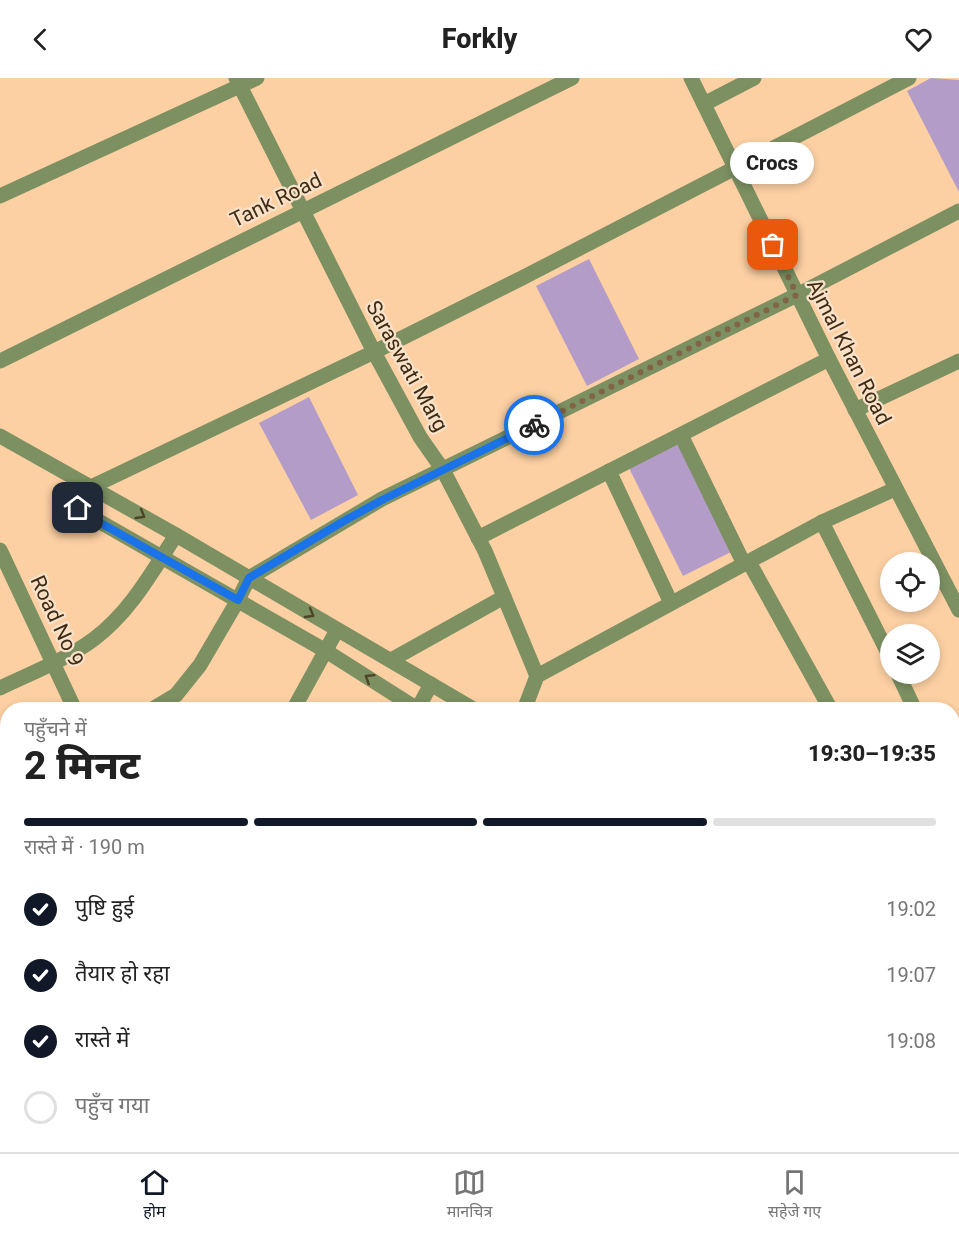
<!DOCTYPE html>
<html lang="hi">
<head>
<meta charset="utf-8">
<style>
	:root { --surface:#fff; --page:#f2f2f2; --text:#222; --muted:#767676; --line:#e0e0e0; --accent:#111827 }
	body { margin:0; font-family:Roboto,"Noto Sans Devanagari",sans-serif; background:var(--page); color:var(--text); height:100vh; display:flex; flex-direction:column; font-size:22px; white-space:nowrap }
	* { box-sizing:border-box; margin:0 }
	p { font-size:20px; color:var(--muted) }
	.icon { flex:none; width:33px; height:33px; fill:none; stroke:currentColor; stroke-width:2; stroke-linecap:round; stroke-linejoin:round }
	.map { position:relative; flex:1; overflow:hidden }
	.sheet { position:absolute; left:0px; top:624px; width:960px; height:450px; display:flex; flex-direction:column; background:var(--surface); border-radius:24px 24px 0 0; box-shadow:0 3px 9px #0003 }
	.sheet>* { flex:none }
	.buttons { position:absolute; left:880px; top:474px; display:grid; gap:12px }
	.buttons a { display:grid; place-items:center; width:60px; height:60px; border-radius:50%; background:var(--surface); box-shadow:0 3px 9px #0003; font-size:30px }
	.pin { position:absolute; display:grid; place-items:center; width:51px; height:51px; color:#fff; margin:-26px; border-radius:12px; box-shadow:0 3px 9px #0006 }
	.courier { position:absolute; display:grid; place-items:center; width:60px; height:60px; margin:-30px; border:4px solid #1a73e8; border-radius:50%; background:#fff; color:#222; box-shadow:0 2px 8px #0007 }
	.bubble { position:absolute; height:42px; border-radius:21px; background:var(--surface); box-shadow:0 3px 9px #0003; font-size:20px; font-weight:800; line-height:42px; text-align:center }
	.summary em { font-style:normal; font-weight:800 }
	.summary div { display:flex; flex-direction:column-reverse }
	.summary { display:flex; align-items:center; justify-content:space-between; height:102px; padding:0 24px }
	h1 { font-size:39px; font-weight:800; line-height:45px }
	.bar { display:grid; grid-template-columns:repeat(4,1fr); gap:9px 6px; align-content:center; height:72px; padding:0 24px }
	.bar i { height:8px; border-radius:4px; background:var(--line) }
	.bar .current { background:var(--accent) }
	.bar p { grid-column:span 4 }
	ol { padding:0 24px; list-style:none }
	li { display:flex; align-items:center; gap:18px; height:66px }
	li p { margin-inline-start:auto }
	li .icon { padding:6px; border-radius:50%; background:var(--accent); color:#fff; stroke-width:4 }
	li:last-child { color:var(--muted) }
	li i { width:33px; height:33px; border:3px solid var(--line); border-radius:50% }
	header { display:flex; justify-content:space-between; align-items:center; height:78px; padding:0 24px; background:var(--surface); font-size:27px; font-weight:800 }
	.tab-bar { display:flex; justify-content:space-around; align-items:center; height:84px; border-top:2px solid var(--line); background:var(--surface); font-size:16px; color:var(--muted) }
	.tab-bar a { display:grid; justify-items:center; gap:3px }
	.tab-bar .current { color:var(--accent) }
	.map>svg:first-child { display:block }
	.green { fill:#b39dc8 }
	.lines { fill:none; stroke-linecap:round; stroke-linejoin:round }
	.minor { stroke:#7c9062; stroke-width:15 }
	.oneway { stroke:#4e4426 }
	.done { stroke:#816445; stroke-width:6; stroke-dasharray:0 10.8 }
	.route { stroke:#1a73e8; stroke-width:8 }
	.labels { text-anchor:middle; stroke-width:4.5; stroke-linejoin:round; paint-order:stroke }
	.street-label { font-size:21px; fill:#3f2a12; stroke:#f8e2cb }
</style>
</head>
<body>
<header><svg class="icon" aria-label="back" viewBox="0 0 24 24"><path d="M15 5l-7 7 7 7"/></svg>Forkly<svg class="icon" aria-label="heart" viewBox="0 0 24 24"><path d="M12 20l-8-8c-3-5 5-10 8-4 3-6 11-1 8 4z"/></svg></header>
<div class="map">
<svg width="959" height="1074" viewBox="0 0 959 1074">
	<rect width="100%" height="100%" fill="#fcd0a3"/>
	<g class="green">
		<polygon points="931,0 959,2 959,114 907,13"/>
		<polygon points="589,181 639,281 587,308 536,208"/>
		<polygon points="309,319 358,417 311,442 259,345"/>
		<polygon points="678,364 733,473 683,498 629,390"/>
	</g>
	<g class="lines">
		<g class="minor">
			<polyline points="236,0 374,274 420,359 443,392 485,473 537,598"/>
			<polyline points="691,0 829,281 959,532"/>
			<polyline points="704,26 754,0"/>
			<polyline points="0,118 257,0"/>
			<polyline points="0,283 572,0"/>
			<polyline points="855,332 959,283"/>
			<polyline points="681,357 744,486"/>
			<polyline points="0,358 176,457 475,632"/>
			<polyline points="609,393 671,525"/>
			<polyline points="91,409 374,274 522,200 909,0"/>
			<polyline points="91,409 78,430 81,433 326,573 419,632"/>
			<polyline points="822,444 891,581"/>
			<polyline points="478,460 829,281"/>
			<polyline points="0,472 75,632"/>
			<polyline points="749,484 831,632"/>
			<polyline points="391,582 504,519"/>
			<polyline points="898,596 915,632"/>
			<path d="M0 610C31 595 66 582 94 561 130 534 152 494 176 457"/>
			<polyline points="151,632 176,617 200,587 238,522 249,500 382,421 797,217 959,133"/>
			<polyline points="293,632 337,552"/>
			<polyline points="417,632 431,606"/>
			<polyline points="524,632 537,598 822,444 895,411"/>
			<polyline points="0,713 8,710"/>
			<polyline points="0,765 8,761"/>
			<polyline points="952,819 959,803"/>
			<polyline points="0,823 8,819"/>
			<polyline points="952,906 959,909"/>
			<polyline points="952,941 959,945"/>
			<polyline points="0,1046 8,1042"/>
			<polyline points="355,1066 363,1074"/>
			<polyline points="671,1066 687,1074"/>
			<polyline points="305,1074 313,1066"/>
			<polyline points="468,1074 471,1066"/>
			<polyline points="594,1074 597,1066"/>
			<polyline points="708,1074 712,1066"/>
			<polyline points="842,1074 845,1066"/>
		</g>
	</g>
	<defs><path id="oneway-chevron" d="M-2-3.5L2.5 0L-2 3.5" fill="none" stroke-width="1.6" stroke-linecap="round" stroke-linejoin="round" transform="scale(1.5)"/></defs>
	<g class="oneway">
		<use href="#oneway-chevron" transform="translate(141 437) rotate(30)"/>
		<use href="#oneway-chevron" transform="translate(310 536) rotate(30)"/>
		<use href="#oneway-chevron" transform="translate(369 600) rotate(-148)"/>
	</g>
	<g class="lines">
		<polyline class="done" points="534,347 797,217 773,167"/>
		<polyline class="route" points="78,430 81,434 238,522 249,500 342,444 382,422 534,347"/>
	</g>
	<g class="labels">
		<g class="street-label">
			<text transform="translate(276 122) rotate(-26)" y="7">Tank Road</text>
			<text transform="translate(849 274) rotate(63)" y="7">Ajmal Khan Road</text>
			<text transform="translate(407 288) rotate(61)" y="7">Saraswati Marg</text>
			<text transform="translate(57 543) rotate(65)" y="7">Road No 9</text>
		</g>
	</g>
</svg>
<div class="buttons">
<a><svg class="icon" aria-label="locate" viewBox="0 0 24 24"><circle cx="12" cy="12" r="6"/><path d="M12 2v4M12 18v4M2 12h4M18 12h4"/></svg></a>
<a><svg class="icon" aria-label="layers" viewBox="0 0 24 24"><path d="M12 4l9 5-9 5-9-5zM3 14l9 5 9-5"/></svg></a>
</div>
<div class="pin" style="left:773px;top:167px;background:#ea580c"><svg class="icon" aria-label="bag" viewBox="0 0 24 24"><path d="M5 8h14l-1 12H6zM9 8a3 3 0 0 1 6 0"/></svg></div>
<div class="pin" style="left:78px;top:430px;background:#1f2937"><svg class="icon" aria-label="home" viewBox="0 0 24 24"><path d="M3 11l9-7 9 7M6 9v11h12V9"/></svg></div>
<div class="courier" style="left:534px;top:347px"><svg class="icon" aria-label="bike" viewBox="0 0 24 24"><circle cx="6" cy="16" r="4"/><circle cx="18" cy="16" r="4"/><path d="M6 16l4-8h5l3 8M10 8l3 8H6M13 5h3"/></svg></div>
<div class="bubble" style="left:730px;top:64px;width:84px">Crocs</div>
<section class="sheet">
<div class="summary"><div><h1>2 मिनट</h1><p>पहुँचने में</p></div><em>19:30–19:35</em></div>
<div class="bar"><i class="current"></i><i class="current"></i><i class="current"></i><i></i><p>रास्ते में · 190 m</p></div>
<ol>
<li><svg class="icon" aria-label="check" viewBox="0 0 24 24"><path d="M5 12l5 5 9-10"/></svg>पुष्टि हुई<p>19:02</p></li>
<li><svg class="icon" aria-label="check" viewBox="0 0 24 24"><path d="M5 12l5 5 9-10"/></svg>तैयार हो रहा<p>19:07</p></li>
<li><svg class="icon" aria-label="check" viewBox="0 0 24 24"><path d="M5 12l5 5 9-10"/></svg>रास्ते में<p>19:08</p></li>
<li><i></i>पहुँच गया</li>
</ol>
</section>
</div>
<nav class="tab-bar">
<a class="current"><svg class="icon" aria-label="home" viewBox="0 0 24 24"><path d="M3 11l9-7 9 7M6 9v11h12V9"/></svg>होम</a>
<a><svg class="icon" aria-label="map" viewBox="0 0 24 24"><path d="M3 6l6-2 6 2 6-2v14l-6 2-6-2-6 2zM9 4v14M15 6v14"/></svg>मानचित्र</a>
<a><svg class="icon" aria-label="saved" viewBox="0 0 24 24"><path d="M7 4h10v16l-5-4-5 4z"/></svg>सहेजे गए</a>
</nav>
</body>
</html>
